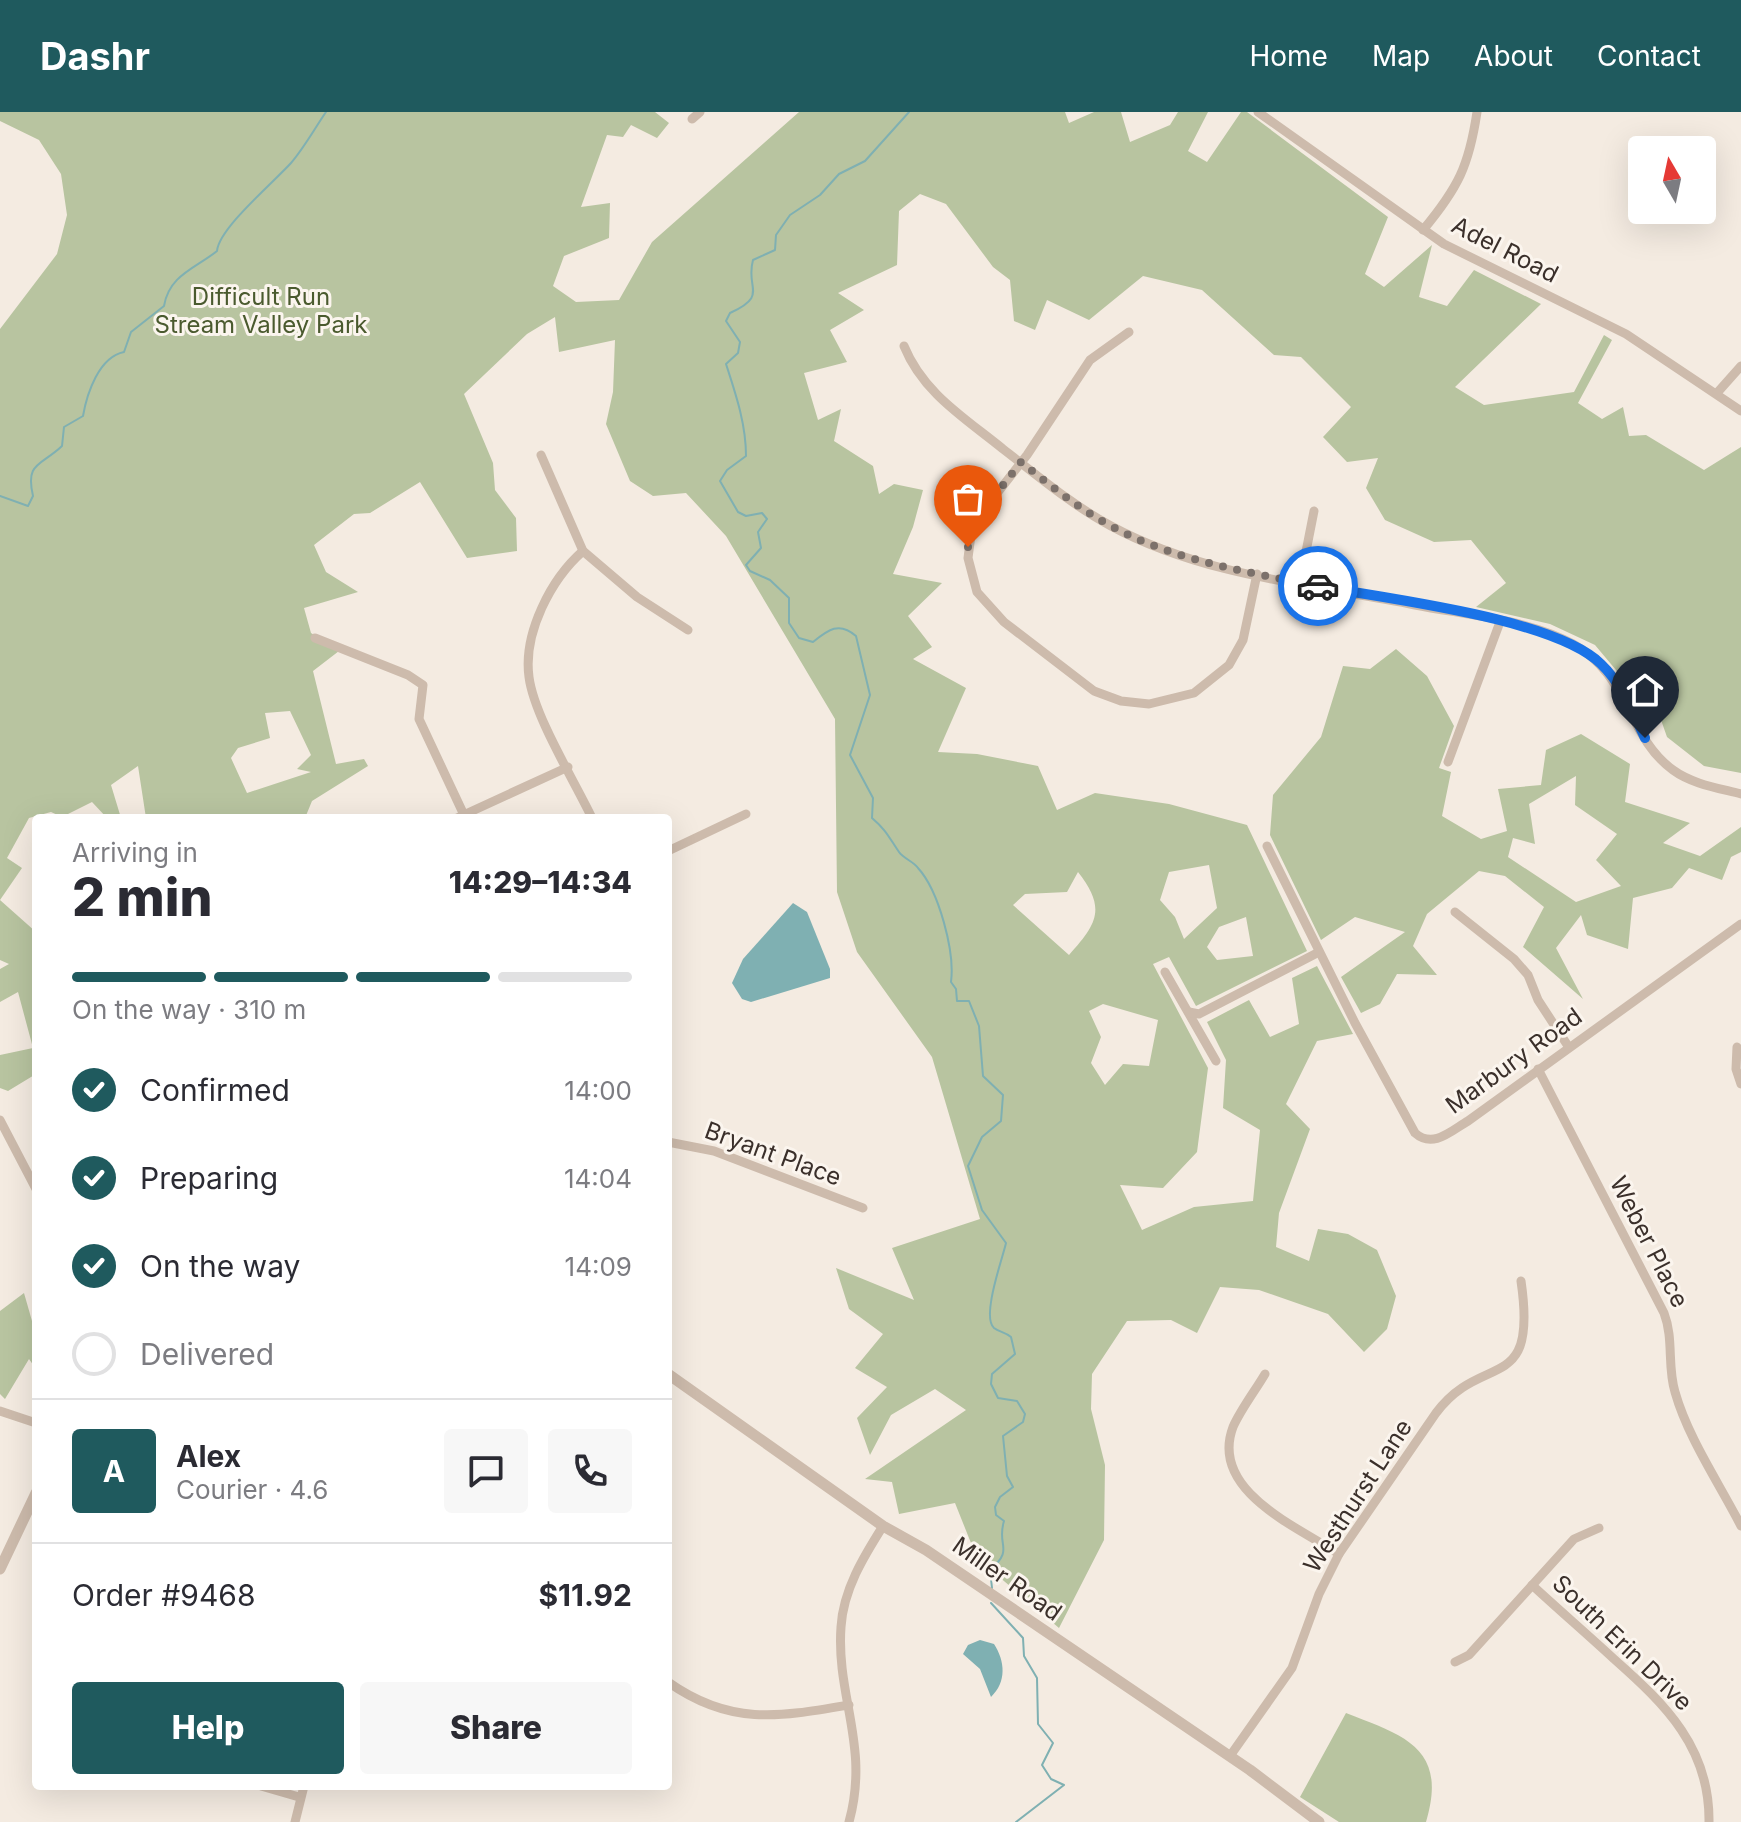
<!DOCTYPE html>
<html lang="en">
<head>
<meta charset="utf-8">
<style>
	:root { --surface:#fff; --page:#f7f7f7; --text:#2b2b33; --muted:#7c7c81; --line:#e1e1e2; --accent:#1f5a5e }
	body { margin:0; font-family:Inter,sans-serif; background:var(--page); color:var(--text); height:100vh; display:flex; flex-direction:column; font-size:30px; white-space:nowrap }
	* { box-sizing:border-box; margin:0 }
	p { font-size:26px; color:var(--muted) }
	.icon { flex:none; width:44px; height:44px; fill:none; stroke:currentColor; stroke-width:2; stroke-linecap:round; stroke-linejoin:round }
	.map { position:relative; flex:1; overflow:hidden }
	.drawer { position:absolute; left:32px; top:702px; width:640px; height:976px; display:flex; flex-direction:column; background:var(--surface); border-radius:8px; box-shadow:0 8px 32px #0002 }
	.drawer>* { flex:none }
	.needle { width:52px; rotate:351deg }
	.tools { position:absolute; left:1628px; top:24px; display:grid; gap:16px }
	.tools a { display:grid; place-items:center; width:88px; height:88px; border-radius:8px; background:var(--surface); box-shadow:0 8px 32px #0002; font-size:40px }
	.pin { position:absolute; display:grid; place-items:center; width:68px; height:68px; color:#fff; margin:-82px -34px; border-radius:50% 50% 50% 0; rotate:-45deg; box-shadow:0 0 8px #0007 }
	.pin .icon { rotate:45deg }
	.courier { position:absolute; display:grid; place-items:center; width:80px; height:80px; margin:-40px; border:6px solid #1a73e8; border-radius:50%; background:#fff; color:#222; box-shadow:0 2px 10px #0007 }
	.summary em { font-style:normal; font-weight:800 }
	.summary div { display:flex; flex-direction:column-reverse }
	.summary { display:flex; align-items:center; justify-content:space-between; height:136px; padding:0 40px }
	h1 { font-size:52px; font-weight:800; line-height:60px }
	.bar { display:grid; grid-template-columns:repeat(4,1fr); gap:12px 8px; align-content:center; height:96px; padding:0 40px }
	.bar i { height:10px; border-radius:6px; background:var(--line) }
	.bar .current { background:var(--accent) }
	.bar p { grid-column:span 4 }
	.line { display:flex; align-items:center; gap:20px; padding:0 40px; border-top:2px solid var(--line) }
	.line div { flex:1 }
	.round { display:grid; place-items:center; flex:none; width:84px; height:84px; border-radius:8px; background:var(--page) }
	ol { padding:0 40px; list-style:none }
	li { display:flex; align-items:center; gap:24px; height:88px }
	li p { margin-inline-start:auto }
	li .icon { padding:8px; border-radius:50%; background:var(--accent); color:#fff; stroke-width:4 }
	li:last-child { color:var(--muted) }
	li i { width:44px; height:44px; border:4px solid var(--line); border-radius:50% }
	.primary-button { display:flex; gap:16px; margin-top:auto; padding:16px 40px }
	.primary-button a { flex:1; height:92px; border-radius:8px; background:var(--accent); color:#fff; font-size:32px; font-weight:800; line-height:92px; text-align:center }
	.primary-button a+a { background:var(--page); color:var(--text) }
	header { display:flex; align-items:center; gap:48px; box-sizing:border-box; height:112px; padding:0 40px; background:var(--accent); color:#fff }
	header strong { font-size:38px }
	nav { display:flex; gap:44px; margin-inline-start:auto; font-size:28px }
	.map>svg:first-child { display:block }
	.green { fill:#b8c4a0; fill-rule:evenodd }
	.water { fill:#7fb0b2 }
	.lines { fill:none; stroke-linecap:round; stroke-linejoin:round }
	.stream { stroke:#7fb0b2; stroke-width:2 }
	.minor { stroke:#cdbbac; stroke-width:9 }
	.tertiary { stroke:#cdbbac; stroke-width:11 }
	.done { stroke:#7c716b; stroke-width:8; stroke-dasharray:0 14.4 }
	.route { stroke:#1a73e8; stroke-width:10 }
	.labels { text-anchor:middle; stroke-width:6; stroke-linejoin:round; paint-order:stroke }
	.street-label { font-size:24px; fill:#3b302b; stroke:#fbf5ee }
	.park-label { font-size:24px; fill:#4a5a2e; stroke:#fbf5ee }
</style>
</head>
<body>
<header>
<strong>Dashr</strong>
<nav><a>Home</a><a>Map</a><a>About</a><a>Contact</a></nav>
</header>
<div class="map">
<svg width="1741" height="1710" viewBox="0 0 1741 1710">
	<rect width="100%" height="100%" fill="#f4ebe1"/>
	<g class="green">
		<path d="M0 0H655L669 11 657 26 631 13 623 25 607 23 581 95 610 91 609 126 564 144 553 174 576 190 619 188 652 130 799 0H1065L1069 11 1094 0H1121L1130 30 1170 13 1178 0H1208L1188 39 1207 50 1241 0H1247L1388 105 1365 162 1384 175 1432 133 1419 185 1447 194 1474 158 1541 192 1455 275 1484 293 1574 280 1604 223 1612 228 1578 291 1602 307 1623 295 1629 324 1646 323 1704 358 1741 335V661L1704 654 1667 625 1654 588 1631 576 1595 533 1550 512 1476 495 1506 471 1471 428 1434 430 1385 408 1366 376 1378 346 1347 350 1323 325 1351 295 1301 245 1274 243 1202 178 1143 164 1089 208 1047 188 1035 218 1014 209 1010 168 993 155 946 92 920 82 899 99 897 153 838 181 864 198 830 218 847 250 804 261 818 308 841 297 834 329 873 354 879 382 894 372 923 378 913 415 893 462 942 471 908 504 932 535 913 547 966 576 938 640 977 642 1038 654 1057 698 1095 681 1169 692 1247 713 1307 839 1196 894 1169 845 1153 852 1208 956 1197 1040 1163 1076 1120 1073 1142 1118 1194 1095 1253 1089 1260 1018 1223 996 1226 948 1207 910 1249 888 1270 925 1299 912 1292 866 1317 854 1353 922 1317 929 1286 992 1310 1017 1279 1101 1276 1135 1309 1149 1318 1117 1348 1122 1377 1138 1396 1184 1387 1217 1364 1240 1328 1202 1259 1178 1220 1175 1197 1221 1171 1208 1127 1209 1092 1262 1091 1297 1105 1353 1104 1428 1059 1516 977 1446 955 1391 899 1402 892 1370 865 1367 966 1298 935 1277 891 1303 870 1343 857 1306 887 1275 855 1256 883 1222 849 1197 836 1156 914 1188 892 1136 980 1107 932 945 857 840 837 780 835 607 726 424 686 381 653 384 630 369 606 312 613 280 615 228 559 240 555 205 527 222 464 282 493 351 495 378 516 406 517 439 467 446 420 370 370 401 354 402 314 433 326 460 358 480 304 496 311 521 339 539 313 559 336 652 364 647 368 654 312 689 305 706H146L138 654 111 673 121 706H107L92 690 62 705 51 700 29 706 7 746 22 756 0 788 36 820V962L8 979 0 976V943L33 936 18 880 0 890V857L9 852 0 848V217L57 142 67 103 61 62 39 28 0 9ZM290 599 311 643 297 657 311 660 247 681 231 646 238 636 270 626 265 601ZM1209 753 1217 796 1184 827 1175 805 1160 788 1169 760ZM1078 760C1106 796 1098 811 1069 843L1013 793 1025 782 1067 780ZM1246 805 1253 844 1217 848 1207 835 1219 815ZM1103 892 1158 908 1149 954 1123 952 1105 973 1091 951 1101 925 1089 899Z"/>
		<path d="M1396 537 1427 564 1454 614 1439 656 1451 660 1442 704 1481 727 1507 719 1498 677 1541 673 1546 638 1581 622 1630 652 1625 690 1690 711 1663 731 1700 744 1741 715V740L1731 745 1722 768 1689 756 1672 776 1633 786 1628 837 1587 823 1581 803 1556 836 1583 887 1523 835 1544 795 1505 764 1479 759 1427 802 1413 834 1437 863 1397 862 1380 892 1361 901 1341 865 1405 820 1355 805 1321 828 1270 723 1273 683 1321 625 1343 554 1370 557ZM1576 664 1575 693 1617 722 1596 748 1621 774 1576 790 1508 745 1513 726 1535 732 1529 692Z"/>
		<polygon points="24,1181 36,1223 36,1257 29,1247 5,1287 0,1282 0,1199"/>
		<path d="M1346 1601C1405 1624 1448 1636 1426 1710H1339L1300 1685Z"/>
	</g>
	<g class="water">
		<polygon points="793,791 807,800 830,857 830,866 751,890 742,887 732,871 743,847"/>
		<path d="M980 1528 994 1532C1005 1549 1007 1570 991 1585L980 1557 963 1542 968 1533Z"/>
	</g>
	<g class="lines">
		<g class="stream">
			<path d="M909 0 865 49 839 62 820 83 790 103 776 123 775 138 753 148C745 177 769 183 730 201L726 209 740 230 738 241 726 252C736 283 746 312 746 344L727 358 720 369 738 400 746 404 762 401 767 407 758 420 761 436 746 453 750 459 770 468 789 486V511L799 526 813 530C828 518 839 509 856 524L870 583 850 643 873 686 872 706C887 719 888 724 899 740 904 747 913 749 918 756 939 779 955 840 951 870L956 877 957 889H969L979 914 983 964 1003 983 1001 1009 982 1025 968 1054 982 1098 1006 1131C1003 1145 981 1205 994 1216 999 1220 1005 1220 1011 1225L1015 1242 992 1262 991 1272 998 1286 1017 1289 1025 1302 1023 1310 1003 1324 1007 1364 1013 1375 1000 1385 995 1395 996 1403 1004 1409C996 1435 1015 1436 990 1458L992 1476"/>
			<path d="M0 384 28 394 33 384C25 350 41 354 62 334L64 315 83 304C87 281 99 245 124 240L131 220 164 194C169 163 196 156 217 139 219 116 274 70 291 51 304 36 315 16 326 0"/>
			<polyline points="991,1491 1023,1526 1024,1544 1037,1566 1038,1612 1053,1631 1042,1653 1051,1667 1064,1673 1016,1710"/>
		</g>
		<g class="minor">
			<polyline points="1258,0 1444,132 1626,222 1741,299"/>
			<polyline points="692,7 700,0"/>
			<path d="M1423 118C1458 76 1469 54 1477 0"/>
			<polyline points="1129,220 1090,248 1027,343 980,403 971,423 968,446 977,480 1004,510 1094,579 1121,589 1149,592 1194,581 1229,553 1243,528 1257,462"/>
			<path d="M904 234C923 281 965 306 1003 337 1038 364 1072 393 1111 414 1203 464 1314 473 1415 493 1466 503 1527 507 1573 532 1629 562 1627 625 1673 658 1692 672 1718 676 1741 682"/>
			<polyline points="1717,281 1741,254"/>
			<polyline points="541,343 583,439 637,485 688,518"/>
			<path d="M583 439C551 467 523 521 529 565 534 604 574 668 592 706"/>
			<polyline points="1300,470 1314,399"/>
			<polyline points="315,526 408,563 423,573 419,607 464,703"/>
			<polyline points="1448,650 1500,510"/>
			<polyline points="457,706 568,655"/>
			<path d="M1267 734 1355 911 1415 1021C1433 1037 1451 1019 1468 1009L1741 812"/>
			<polyline points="668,739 746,702"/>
			<polyline points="1455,800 1514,847 1528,863 1538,888 1568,934"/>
			<polyline points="1165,860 1216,949"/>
			<polyline points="1189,900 1199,902 1319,840"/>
			<polyline points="1737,935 1736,957 1741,972"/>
			<path d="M1538 957 1664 1201C1674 1227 1667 1254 1675 1280 1688 1326 1719 1371 1741 1414"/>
			<polyline points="0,1008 36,1077"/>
			<polyline points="668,1030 714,1039 863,1096"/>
			<path d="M1265 1262C1255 1279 1241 1297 1233 1315 1209 1379 1298 1415 1339 1442"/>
			<polyline points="0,1299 36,1311"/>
			<path d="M1532 1473C1559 1498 1587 1522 1614 1547 1666 1593 1710 1636 1709 1710"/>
			<polyline points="1455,1550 1469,1543 1574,1427 1599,1416"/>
			<path d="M668 1570C730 1614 779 1605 849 1593"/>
			<path d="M1230 1644 1292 1556 1319 1482 1339 1442 1436 1301C1483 1238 1538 1285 1521 1169"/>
			<polyline points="261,1674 299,1685"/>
			<polyline points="295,1710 304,1674"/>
			<path d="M849 1710C870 1634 836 1585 841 1515 843 1478 864 1444 883 1414"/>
		</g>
		<g class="tertiary">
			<polyline points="668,1262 883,1414 926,1438 1250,1658 1319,1710"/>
			<polyline points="0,1457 36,1381"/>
		</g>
	</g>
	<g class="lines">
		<path class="done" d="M968 435 980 403 1021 350C1050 373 1079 397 1111 414 1175 449 1248 460 1318 474"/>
		<path class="route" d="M1318 474C1387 487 1554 506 1601 552 1622 572 1633 601 1645 626"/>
	</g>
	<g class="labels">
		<g class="street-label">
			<text transform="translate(1505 138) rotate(27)" y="8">Adel Road</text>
			<text transform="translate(1514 949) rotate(-36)" y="8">Marbury Road</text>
			<text transform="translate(773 1042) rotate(20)" y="8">Bryant Place</text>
			<text transform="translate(1649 1130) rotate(63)" y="8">Weber Place</text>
			<text transform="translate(1358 1384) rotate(-57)" y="8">Westhurst Lane</text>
			<text transform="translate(1007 1467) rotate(35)" y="8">Miller Road</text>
			<text transform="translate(1622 1531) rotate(44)" y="8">South Erin Drive</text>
		</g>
		<g class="park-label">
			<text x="261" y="193">Difficult Run<tspan x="261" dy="28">Stream Valley Park</tspan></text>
		</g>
	</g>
</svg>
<div class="tools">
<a><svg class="needle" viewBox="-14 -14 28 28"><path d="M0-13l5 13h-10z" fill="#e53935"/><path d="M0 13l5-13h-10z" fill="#7c7c81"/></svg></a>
</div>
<div class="pin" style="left:968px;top:435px;background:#ea580c"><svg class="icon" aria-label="bag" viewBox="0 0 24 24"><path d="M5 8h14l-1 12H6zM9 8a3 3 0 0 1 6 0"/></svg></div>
<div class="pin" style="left:1645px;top:626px;background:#1f2937"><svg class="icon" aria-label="home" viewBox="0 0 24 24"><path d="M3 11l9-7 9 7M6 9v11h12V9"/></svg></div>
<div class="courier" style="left:1318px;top:474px"><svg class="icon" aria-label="car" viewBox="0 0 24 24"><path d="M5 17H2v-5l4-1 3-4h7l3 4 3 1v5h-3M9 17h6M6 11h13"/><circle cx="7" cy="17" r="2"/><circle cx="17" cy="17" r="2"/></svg></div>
<section class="drawer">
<div class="summary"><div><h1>2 min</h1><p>Arriving in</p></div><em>14:29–14:34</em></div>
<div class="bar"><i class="current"></i><i class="current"></i><i class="current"></i><i></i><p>On the way · 310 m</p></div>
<ol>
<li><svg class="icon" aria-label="check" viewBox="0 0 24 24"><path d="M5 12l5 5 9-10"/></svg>Confirmed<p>14:00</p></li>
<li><svg class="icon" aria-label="check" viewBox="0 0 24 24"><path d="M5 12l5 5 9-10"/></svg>Preparing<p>14:04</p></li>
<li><svg class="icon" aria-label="check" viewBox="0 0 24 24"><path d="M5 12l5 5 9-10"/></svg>On the way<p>14:09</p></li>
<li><i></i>Delivered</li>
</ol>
<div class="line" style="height:144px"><b class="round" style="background:var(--accent);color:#fff">A</b><div><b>Alex</b><p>Courier · 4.6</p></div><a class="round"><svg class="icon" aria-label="chat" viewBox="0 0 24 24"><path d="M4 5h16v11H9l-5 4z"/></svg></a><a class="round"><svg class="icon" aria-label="phone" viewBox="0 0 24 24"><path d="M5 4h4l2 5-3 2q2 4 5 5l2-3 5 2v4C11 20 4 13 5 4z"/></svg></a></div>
<div class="line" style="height:104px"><div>Order #9468</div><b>$11.92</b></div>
<div class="primary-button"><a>Help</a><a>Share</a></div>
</section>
</div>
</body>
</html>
